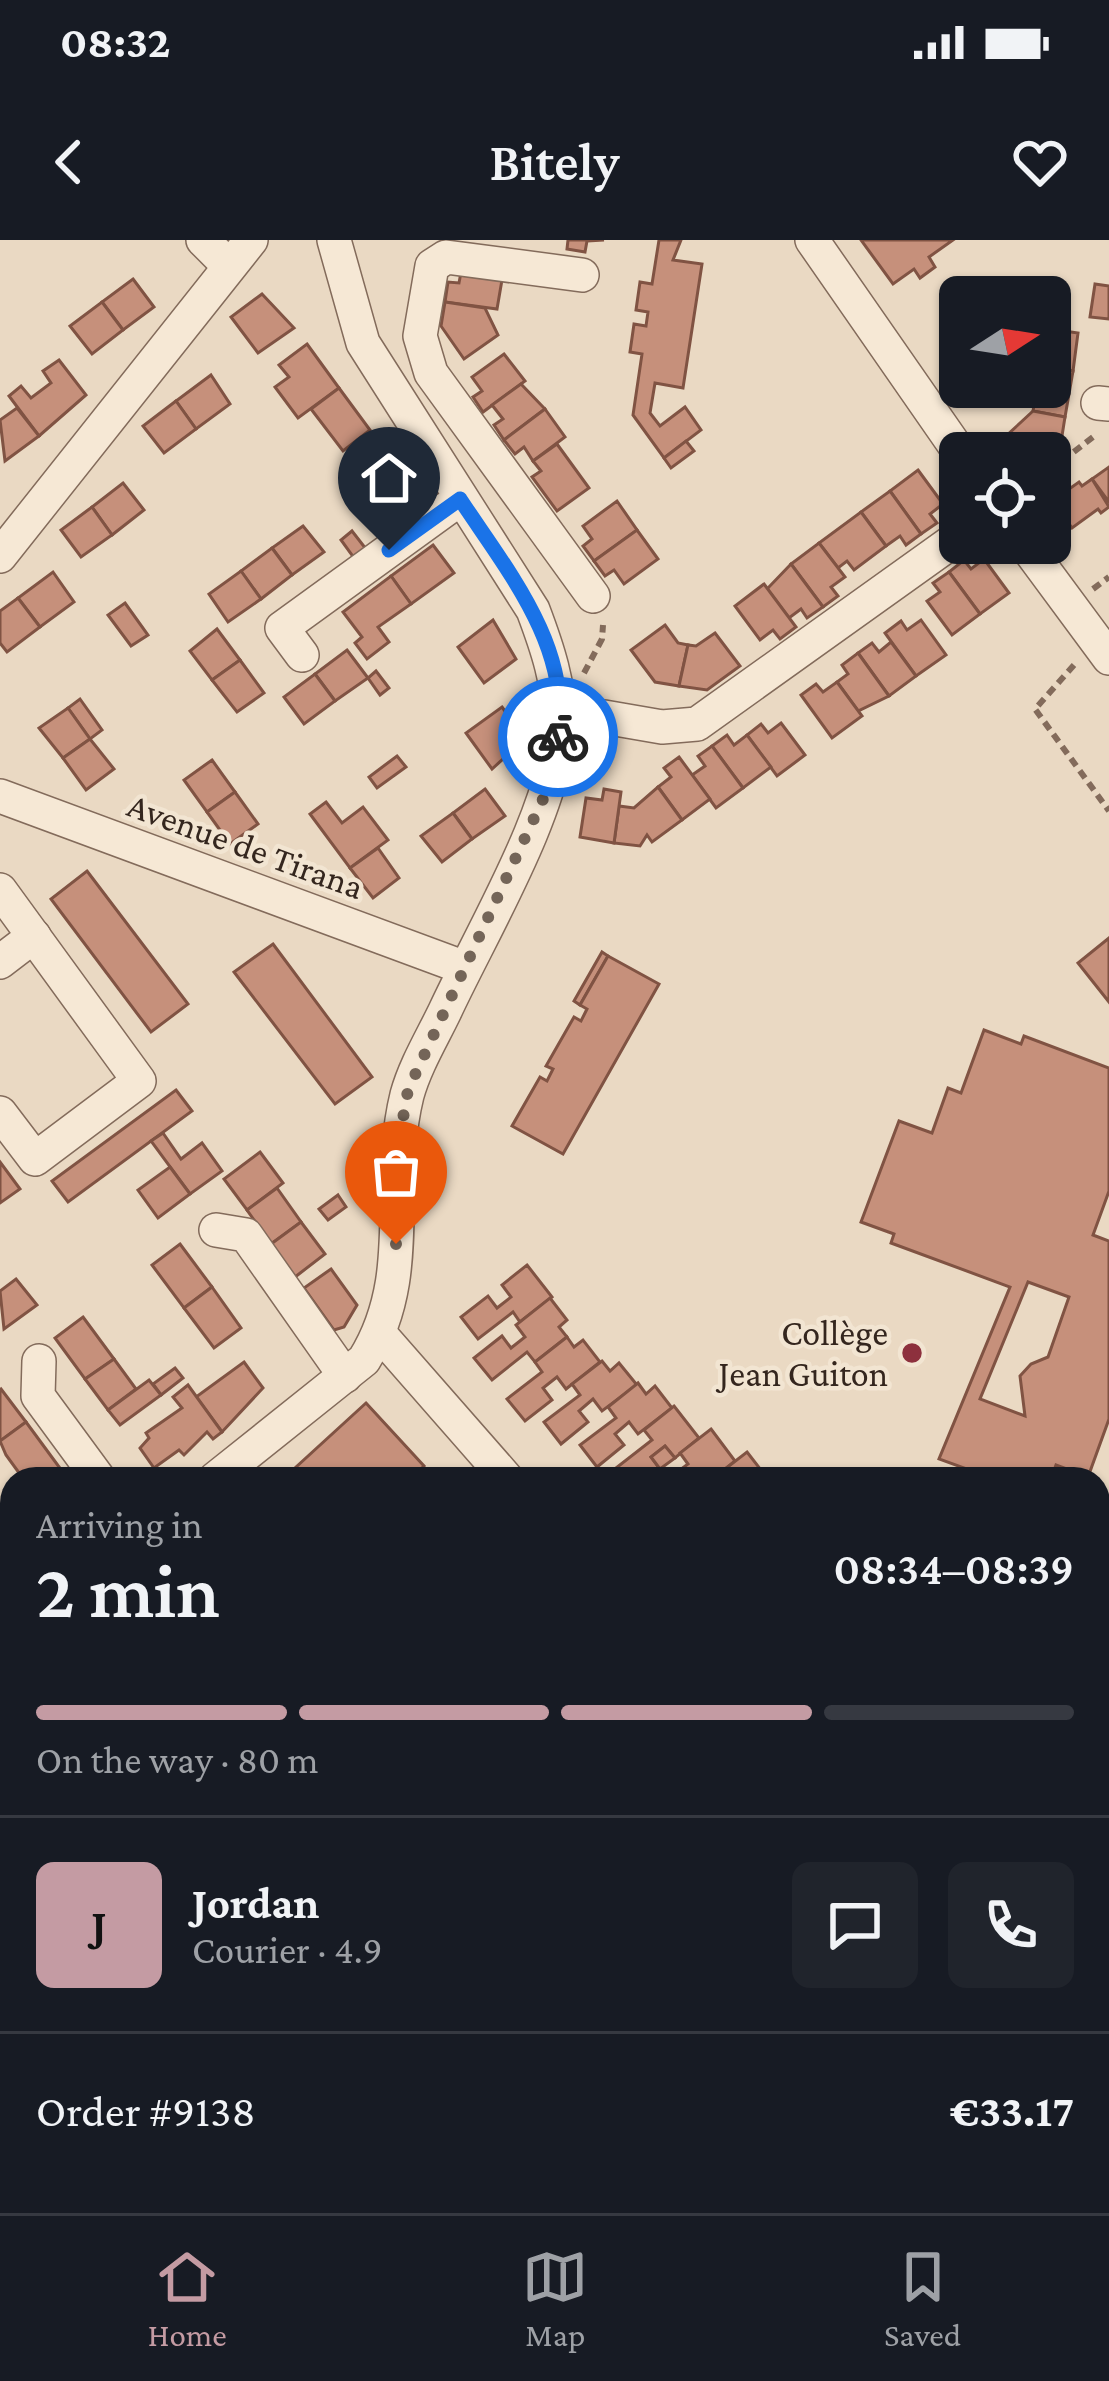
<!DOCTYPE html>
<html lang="en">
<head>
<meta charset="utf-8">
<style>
	:root { --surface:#171b24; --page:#20242c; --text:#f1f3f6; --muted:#9ea1a6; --line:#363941; --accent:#c49ba3 }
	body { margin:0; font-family:"Crimson Pro",serif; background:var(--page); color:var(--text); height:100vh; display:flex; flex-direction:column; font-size:45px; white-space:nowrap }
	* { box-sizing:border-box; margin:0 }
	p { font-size:39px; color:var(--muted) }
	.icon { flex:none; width:66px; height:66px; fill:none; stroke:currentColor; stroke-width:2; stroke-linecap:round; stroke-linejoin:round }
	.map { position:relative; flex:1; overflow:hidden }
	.drawer { position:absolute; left:0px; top:1227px; width:1110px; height:747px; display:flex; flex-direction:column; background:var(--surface); border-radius:36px 36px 0 0; box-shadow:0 3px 9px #0004 }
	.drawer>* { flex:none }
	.needle { width:78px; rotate:78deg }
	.tools { position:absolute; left:939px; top:36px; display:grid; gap:24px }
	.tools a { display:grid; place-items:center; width:132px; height:132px; border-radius:18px; background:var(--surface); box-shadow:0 3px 9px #0004; font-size:60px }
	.pin { position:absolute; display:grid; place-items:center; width:102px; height:102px; color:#fff; margin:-123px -51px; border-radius:50% 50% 50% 0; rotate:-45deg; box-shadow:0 0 12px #0007 }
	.pin .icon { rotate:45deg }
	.courier { position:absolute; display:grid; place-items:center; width:120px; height:120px; margin:-60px; border:9px solid #1a73e8; border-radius:50%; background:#fff; color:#222; box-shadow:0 3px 15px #0007 }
	.headline em { font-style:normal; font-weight:600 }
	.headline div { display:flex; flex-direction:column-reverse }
	.headline { display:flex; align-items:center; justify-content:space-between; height:204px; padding:0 36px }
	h1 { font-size:78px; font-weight:600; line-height:90px }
	.bar { display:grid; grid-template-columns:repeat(4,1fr); gap:18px 12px; align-content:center; height:144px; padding:0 36px }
	.bar i { height:15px; border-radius:9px; background:var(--line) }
	.bar .on { background:var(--accent) }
	.bar p { grid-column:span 4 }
	.line { display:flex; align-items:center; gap:30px; padding:0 36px; border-top:3px solid var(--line) }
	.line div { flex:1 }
	.round { display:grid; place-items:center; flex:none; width:126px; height:126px; border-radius:18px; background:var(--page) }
	.status { display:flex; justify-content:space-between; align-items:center; height:84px; padding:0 60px; background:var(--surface); direction:ltr }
	.status svg { height:33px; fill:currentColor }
	header { display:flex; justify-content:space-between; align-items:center; height:156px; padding:0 36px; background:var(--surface); font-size:54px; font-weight:600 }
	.tab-bar { display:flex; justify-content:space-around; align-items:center; height:168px; border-top:3px solid var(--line); background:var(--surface); font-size:33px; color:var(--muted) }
	.tab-bar a { display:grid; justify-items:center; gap:6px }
	.tab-bar .on { color:var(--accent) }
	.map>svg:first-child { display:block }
	.green { fill:#c7c798 }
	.building { fill:#c6907b; stroke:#805343; stroke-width:3; fill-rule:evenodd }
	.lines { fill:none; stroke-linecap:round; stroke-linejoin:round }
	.minor-casing { stroke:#836b5b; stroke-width:36 }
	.path { stroke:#836b5b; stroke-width:6; stroke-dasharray:9 6; stroke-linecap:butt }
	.minor { stroke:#f6e8d5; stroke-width:33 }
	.done { stroke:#746558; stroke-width:12; stroke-dasharray:0 21.6 }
	.route { stroke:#1a73e8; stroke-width:15 }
	.poi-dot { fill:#8d303d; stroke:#f2e5d2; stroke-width:4.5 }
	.labels { text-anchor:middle; stroke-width:9; stroke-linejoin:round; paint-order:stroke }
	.street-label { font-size:36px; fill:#34261e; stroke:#f2e5d2 }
	.poi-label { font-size:36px; fill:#34261e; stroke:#f2e5d2; text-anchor:end }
</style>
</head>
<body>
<div class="status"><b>08:32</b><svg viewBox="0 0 49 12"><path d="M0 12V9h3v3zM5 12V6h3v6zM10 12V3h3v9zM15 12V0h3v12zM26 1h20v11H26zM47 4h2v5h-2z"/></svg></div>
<header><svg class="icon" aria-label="back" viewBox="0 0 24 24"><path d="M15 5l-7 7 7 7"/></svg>Bitely<svg class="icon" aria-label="heart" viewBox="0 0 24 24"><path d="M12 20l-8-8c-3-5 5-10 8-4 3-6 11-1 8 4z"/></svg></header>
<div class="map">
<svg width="1109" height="1973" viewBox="0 0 1109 1973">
	<rect width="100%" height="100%" fill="#ead9c3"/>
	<g class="green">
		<polygon points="0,1882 12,1895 12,1962 121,1962 106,1973 0,1973"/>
		<polygon points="659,1962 848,1962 853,1973 646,1973"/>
	</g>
	<g class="building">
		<polygon points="568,0 604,0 587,1 585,12 567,9"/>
		<polygon points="659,0 681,0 673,20 702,24 683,148 655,143 650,173 660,186 685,167 701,190 664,218 633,175 642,114 630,112 634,84 646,86 648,72 636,70 640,42 652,44"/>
		<polygon points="861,0 953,0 929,17 935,27 920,38 914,29 893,44"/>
		<polygon points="462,27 503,34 497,69 445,62 448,42 459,43"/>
		<polygon points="133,39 154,67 123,90 102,62"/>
		<polygon points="1095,44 1109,46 1109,79 1090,77"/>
		<polygon points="262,54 294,88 258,113 231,77"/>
		<polygon points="102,62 123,90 92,114 70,86"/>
		<polygon points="445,62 485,68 498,95 464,119 441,86"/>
		<polygon points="1050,89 1078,93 1073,131 1050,128"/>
		<polygon points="307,104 339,148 298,178 275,147 289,137 279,125"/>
		<polygon points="504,114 525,141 483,172 473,157 482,151 472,137"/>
		<polygon points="59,120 86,155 39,196 9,156 21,146 31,158 51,143 43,131"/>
		<polygon points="1050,128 1073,131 1065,177 1033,171 1037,147 1050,147"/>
		<polygon points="211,135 230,164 196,189 176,161"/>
		<polygon points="521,144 545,169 504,200 494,185 503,179 492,165"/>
		<polygon points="339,148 370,190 343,211 311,169"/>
		<polygon points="176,161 196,189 164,213 143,186"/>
		<polygon points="17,168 39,196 5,221 0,180"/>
		<polygon points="545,169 565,197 533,221 524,207 515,214 504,200"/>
		<polygon points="1033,171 1065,177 1062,196 1040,213 1016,213 1005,197"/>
		<polygon points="686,201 694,211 671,228 664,218"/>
		<polygon points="557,204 589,248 557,271 532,237 541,231 533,221"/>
		<polygon points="385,211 392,220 383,226 408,250 376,273 349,237"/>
		<polygon points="1109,227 1109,262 1092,239"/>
		<polygon points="918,230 943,264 930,274 937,283 921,294 890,251"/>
		<polygon points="1092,239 1109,267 1101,273 1098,269 1072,288 1052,261 1079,242 1082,246"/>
		<polygon points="123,243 144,270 112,295 92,267"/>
		<polygon points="890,251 921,294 906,305 900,296 886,306 861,272"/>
		<polygon points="617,261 637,290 594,321 583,306 592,299 583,286"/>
		<polygon points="92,267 112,295 81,317 61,290"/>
		<polygon points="861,272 886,306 854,330 847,321 838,328 819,303"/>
		<polygon points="303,286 324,312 292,335 272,308"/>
		<polygon points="637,290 658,319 624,344 614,330 605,336 594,321"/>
		<polygon points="352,291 366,309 354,318 341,300"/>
		<polygon points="819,303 845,337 831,347 838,356 823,367 791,324"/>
		<polygon points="433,305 454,333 411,364 391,336"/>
		<polygon points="272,308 292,335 261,359 241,331"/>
		<polygon points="984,319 1009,353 980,374 949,332 964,320 971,329"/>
		<polygon points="791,324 823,367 807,378 801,369 789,378 767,349"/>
		<polygon points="241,331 261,359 228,382 209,354"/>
		<polygon points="53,332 74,362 40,387 18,358"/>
		<polygon points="949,332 980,374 952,395 927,361 940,352 933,343"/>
		<polygon points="391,336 411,364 378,387 389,402 367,419 355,403 362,397 343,372"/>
		<polygon points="764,344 796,387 780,399 773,390 760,400 735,366"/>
		<polygon points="18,358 40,387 7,412 0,403 0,371"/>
		<polygon points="125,363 148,395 131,406 108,375"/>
		<polygon points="493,380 516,419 484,443 458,407"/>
		<polygon points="921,380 946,415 916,436 885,393 901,381 907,390"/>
		<polygon points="665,385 678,403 688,405 679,446 655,442 631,410"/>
		<polygon points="217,389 240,420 212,440 190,411"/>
		<polygon points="715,393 740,426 707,450 679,446 688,405 696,406"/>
		<polygon points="891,402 916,436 889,456 858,413 872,403 879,412"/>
		<polygon points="347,410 368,438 335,461 315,434"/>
		<polygon points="858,413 889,456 858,471 837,442 848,434 842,425"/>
		<polygon points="240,420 264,453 237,472 212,440"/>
		<polygon points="376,431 389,448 380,455 368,438"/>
		<polygon points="315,434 335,461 304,484 284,457"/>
		<polygon points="837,442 862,476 832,498 801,455 816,444 823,452"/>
		<polygon points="80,459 102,490 90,499 68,468"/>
		<polygon points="502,467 525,499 492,529 466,493"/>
		<polygon points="68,468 90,499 63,518 39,488"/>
		<polygon points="781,483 805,515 777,536 747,495 761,484 768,493"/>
		<polygon points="727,495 734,505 747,495 771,527 743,548 712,506"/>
		<polygon points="90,499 114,529 86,550 63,518"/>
		<polygon points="712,506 743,548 716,568 692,535 705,526 698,516"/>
		<polygon points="397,516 406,527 377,548 369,537"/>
		<polygon points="679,517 710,559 682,580 658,547 671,537 664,528"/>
		<polygon points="212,520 235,552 207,572 184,540"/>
		<polygon points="658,547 682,580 652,602 647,595 640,606 614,603 619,566 634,568"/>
		<polygon points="485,549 505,576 472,599 453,573"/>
		<polygon points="604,549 621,552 614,603 580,597 586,558 602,560"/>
		<polygon points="235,552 258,584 230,604 207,572"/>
		<polygon points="326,562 342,583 363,567 388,600 350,628 310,574"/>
		<polygon points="453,573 472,599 442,622 421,596"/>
		<polygon points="378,608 399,638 373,658 350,628"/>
		<polygon points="87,631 188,764 151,792 51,659"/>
		<polygon points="1109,698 1109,762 1078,723"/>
		<polygon points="273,704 372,837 335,864 234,732"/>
		<polygon points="602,712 608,716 580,765 574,761"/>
		<polygon points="608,716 659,744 563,914 512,886 540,837 547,841 553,829 546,826 574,777 581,781 587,769 580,765"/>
		<path d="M984 790 1021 804 1024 796 1109 828V951L1093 995 1109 1001V1179L1088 1237 1056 1225 1051 1239H994L939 1219 1010 1047 891 1003 894 994 861 982 899 881 932 893 948 848 961 853ZM1028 1042 1069 1057 1048 1117 1031 1124 1020 1136 1025 1176 980 1159Z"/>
		<polygon points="176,850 192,871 68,962 52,941"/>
		<polygon points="163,893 181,919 202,903 222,931 190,954 151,901"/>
		<polygon points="260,912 283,943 247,970 224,939"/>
		<polygon points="0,922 20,949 0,963"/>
		<polygon points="170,927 190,954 158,978 138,950"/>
		<polygon points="277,948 301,982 271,1004 247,970"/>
		<polygon points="338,955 346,967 328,980 319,969"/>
		<polygon points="301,982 325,1014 295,1037 271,1004"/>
		<polygon points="180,1004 212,1047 184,1068 152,1025"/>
		<polygon points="527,1025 552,1057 520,1082 513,1072 478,1099 461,1077 488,1056 497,1068 511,1057 502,1045"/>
		<polygon points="331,1029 357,1065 344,1087 334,1090 304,1048"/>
		<polygon points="16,1039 37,1065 4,1089 0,1051"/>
		<polygon points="212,1047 241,1088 214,1108 184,1068"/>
		<polygon points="550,1058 567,1080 559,1087 567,1097 535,1122 527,1112 492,1140 474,1118 502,1096 511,1108 525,1097 516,1085"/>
		<polygon points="83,1077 114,1119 85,1139 55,1098"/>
		<polygon points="567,1097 574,1107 583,1100 600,1122 566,1149 557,1137 543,1148 552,1160 525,1181 507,1159 542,1132 535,1122"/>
		<polygon points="114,1119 136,1149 108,1170 85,1139"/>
		<polygon points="602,1121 610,1131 619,1123 637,1145 602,1171 593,1159 579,1171 588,1182 561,1204 544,1182 580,1155 572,1144"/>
		<polygon points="244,1122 263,1148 222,1192 196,1157"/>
		<polygon points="175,1128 183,1138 161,1155 153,1144"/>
		<polygon points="149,1140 161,1155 120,1185 108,1170"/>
		<polygon points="638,1143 646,1154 655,1146 672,1168 638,1194 629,1182 615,1194 624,1205 597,1227 580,1205 616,1178 608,1167"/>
		<polygon points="188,1145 222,1192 213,1199 207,1192 184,1215 179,1210 154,1228 140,1208 149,1198 146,1193 182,1168 173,1157"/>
		<polygon points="1,1149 26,1182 0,1201 0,1150"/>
		<polygon points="366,1163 424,1226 410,1239 283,1239"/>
		<polygon points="674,1166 699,1198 675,1218 665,1206 651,1217 660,1229 647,1239 625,1239 616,1228 652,1200 644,1190"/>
		<polygon points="26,1182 51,1216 68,1239 22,1237 6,1215 0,1201"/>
		<polygon points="711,1189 735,1221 713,1239 702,1229 688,1239 668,1239 688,1224 680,1213"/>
		<polygon points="665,1206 675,1218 660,1229 651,1217"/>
		<polygon points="747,1212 768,1239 719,1239 716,1236"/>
		<polygon points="12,1586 12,1625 0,1612 0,1597"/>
		<polygon points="1107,1661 1107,1701 1098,1703 1098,1662"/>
		<polygon points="12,1673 12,1726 6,1718 0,1721 0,1684"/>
		<polygon points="1107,1701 1109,1742 1098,1743 1098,1703"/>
		<polygon points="1105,1815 1109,1853 1098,1857 1098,1818"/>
		<polygon points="252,1962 277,1962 265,1973 249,1973 245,1969"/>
		<polygon points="277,1962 303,1962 313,1973 273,1973 270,1969"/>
		<polygon points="512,1962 609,1962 610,1966 514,1973"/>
		<polygon points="918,1962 922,1973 876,1973 873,1964"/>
		<polygon points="949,1962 987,1962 992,1973 953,1973"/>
	</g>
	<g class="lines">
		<defs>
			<g id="minor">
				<polyline points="203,0 228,25"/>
				<polyline points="812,0 960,213"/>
				<polyline points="582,35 446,17 432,26 420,96 431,133 593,356"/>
				<polyline points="1098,163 1109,164"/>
				<polyline points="1024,303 1109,418"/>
				<polyline points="0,316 251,0"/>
				<polyline points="302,415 282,388 460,259"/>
				<polyline points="604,477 662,487 697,484 960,296"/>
				<polyline points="0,556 465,728"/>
				<polyline points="0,650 139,841 35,919 0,873"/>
				<polyline points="0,722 34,696"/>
				<polyline points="216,990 246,995 345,1136"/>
				<polyline points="380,1094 507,1239"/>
				<polyline points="39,1121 38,1156 99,1239"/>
				<path d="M215 1239 364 1120C417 1035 384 948 407 855 415 826 432 798 445 771 480 695 558 566 559 485 560 445 547 407 533 370L363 103 334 0"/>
				<polyline points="0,1401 12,1392"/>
				<polyline points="0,1487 12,1500"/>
				<polyline points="0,1814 12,1827"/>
				<polyline points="136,1962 145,1973"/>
				<polyline points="412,1962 420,1973"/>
			</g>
		</defs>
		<use href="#minor" class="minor-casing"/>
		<g class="path">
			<polyline points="1050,230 1097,194"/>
			<polyline points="1093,349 1109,337"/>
			<polyline points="1074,425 1035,469 1109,571"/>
			<polyline points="584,433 602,399 603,385"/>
			<polyline points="467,1962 476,1973"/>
			<polyline points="765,1962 785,1973"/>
			<polyline points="646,1973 659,1962"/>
		</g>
		<use href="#minor" class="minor"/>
	</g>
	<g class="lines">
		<polyline class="done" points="396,1004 395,923 408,850 550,544 558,497"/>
		<path class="route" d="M389 310 460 259C506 329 572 407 558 497"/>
	</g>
	<circle class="poi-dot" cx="912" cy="1113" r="12"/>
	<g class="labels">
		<g class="street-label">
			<text transform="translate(246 605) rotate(20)" y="13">Avenue de Tirana</text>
		</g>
		<g class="poi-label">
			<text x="888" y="1105">Collège<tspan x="888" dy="41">Jean Guiton</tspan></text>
		</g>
	</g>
</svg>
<div class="tools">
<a><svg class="needle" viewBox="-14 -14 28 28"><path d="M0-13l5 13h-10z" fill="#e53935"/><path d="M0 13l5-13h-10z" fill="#9ea1a6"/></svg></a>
<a><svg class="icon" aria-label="locate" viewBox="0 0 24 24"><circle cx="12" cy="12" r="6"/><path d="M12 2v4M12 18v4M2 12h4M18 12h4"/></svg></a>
</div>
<div class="pin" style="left:396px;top:1004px;background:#ea580c"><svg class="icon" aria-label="bag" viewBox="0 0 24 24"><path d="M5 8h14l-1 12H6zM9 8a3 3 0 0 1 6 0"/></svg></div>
<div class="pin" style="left:389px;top:310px;background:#1f2937"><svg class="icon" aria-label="home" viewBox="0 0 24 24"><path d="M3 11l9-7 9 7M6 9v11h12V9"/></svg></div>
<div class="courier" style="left:558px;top:497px"><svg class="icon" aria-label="bike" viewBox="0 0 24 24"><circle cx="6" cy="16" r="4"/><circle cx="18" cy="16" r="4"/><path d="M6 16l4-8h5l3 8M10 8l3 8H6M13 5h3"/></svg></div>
<section class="drawer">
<div class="headline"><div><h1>2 min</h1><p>Arriving in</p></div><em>08:34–08:39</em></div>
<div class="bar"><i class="on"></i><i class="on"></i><i class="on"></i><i></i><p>On the way · 80 m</p></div>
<div class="line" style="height:216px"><b class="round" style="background:var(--accent);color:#111">J</b><div><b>Jordan</b><p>Courier · 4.9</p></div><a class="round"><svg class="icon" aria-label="chat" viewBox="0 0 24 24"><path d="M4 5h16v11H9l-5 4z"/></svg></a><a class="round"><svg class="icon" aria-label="phone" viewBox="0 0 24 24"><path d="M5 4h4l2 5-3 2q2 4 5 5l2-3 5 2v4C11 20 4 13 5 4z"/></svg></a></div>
<div class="line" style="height:156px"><div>Order #9138</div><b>€33.17</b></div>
</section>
</div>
<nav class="tab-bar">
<a class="on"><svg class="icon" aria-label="home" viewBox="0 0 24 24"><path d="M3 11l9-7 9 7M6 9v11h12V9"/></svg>Home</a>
<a><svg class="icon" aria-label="map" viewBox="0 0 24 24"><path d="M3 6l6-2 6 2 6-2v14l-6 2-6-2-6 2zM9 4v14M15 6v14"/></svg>Map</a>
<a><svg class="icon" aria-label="saved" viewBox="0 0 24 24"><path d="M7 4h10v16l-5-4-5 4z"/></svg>Saved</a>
</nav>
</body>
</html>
